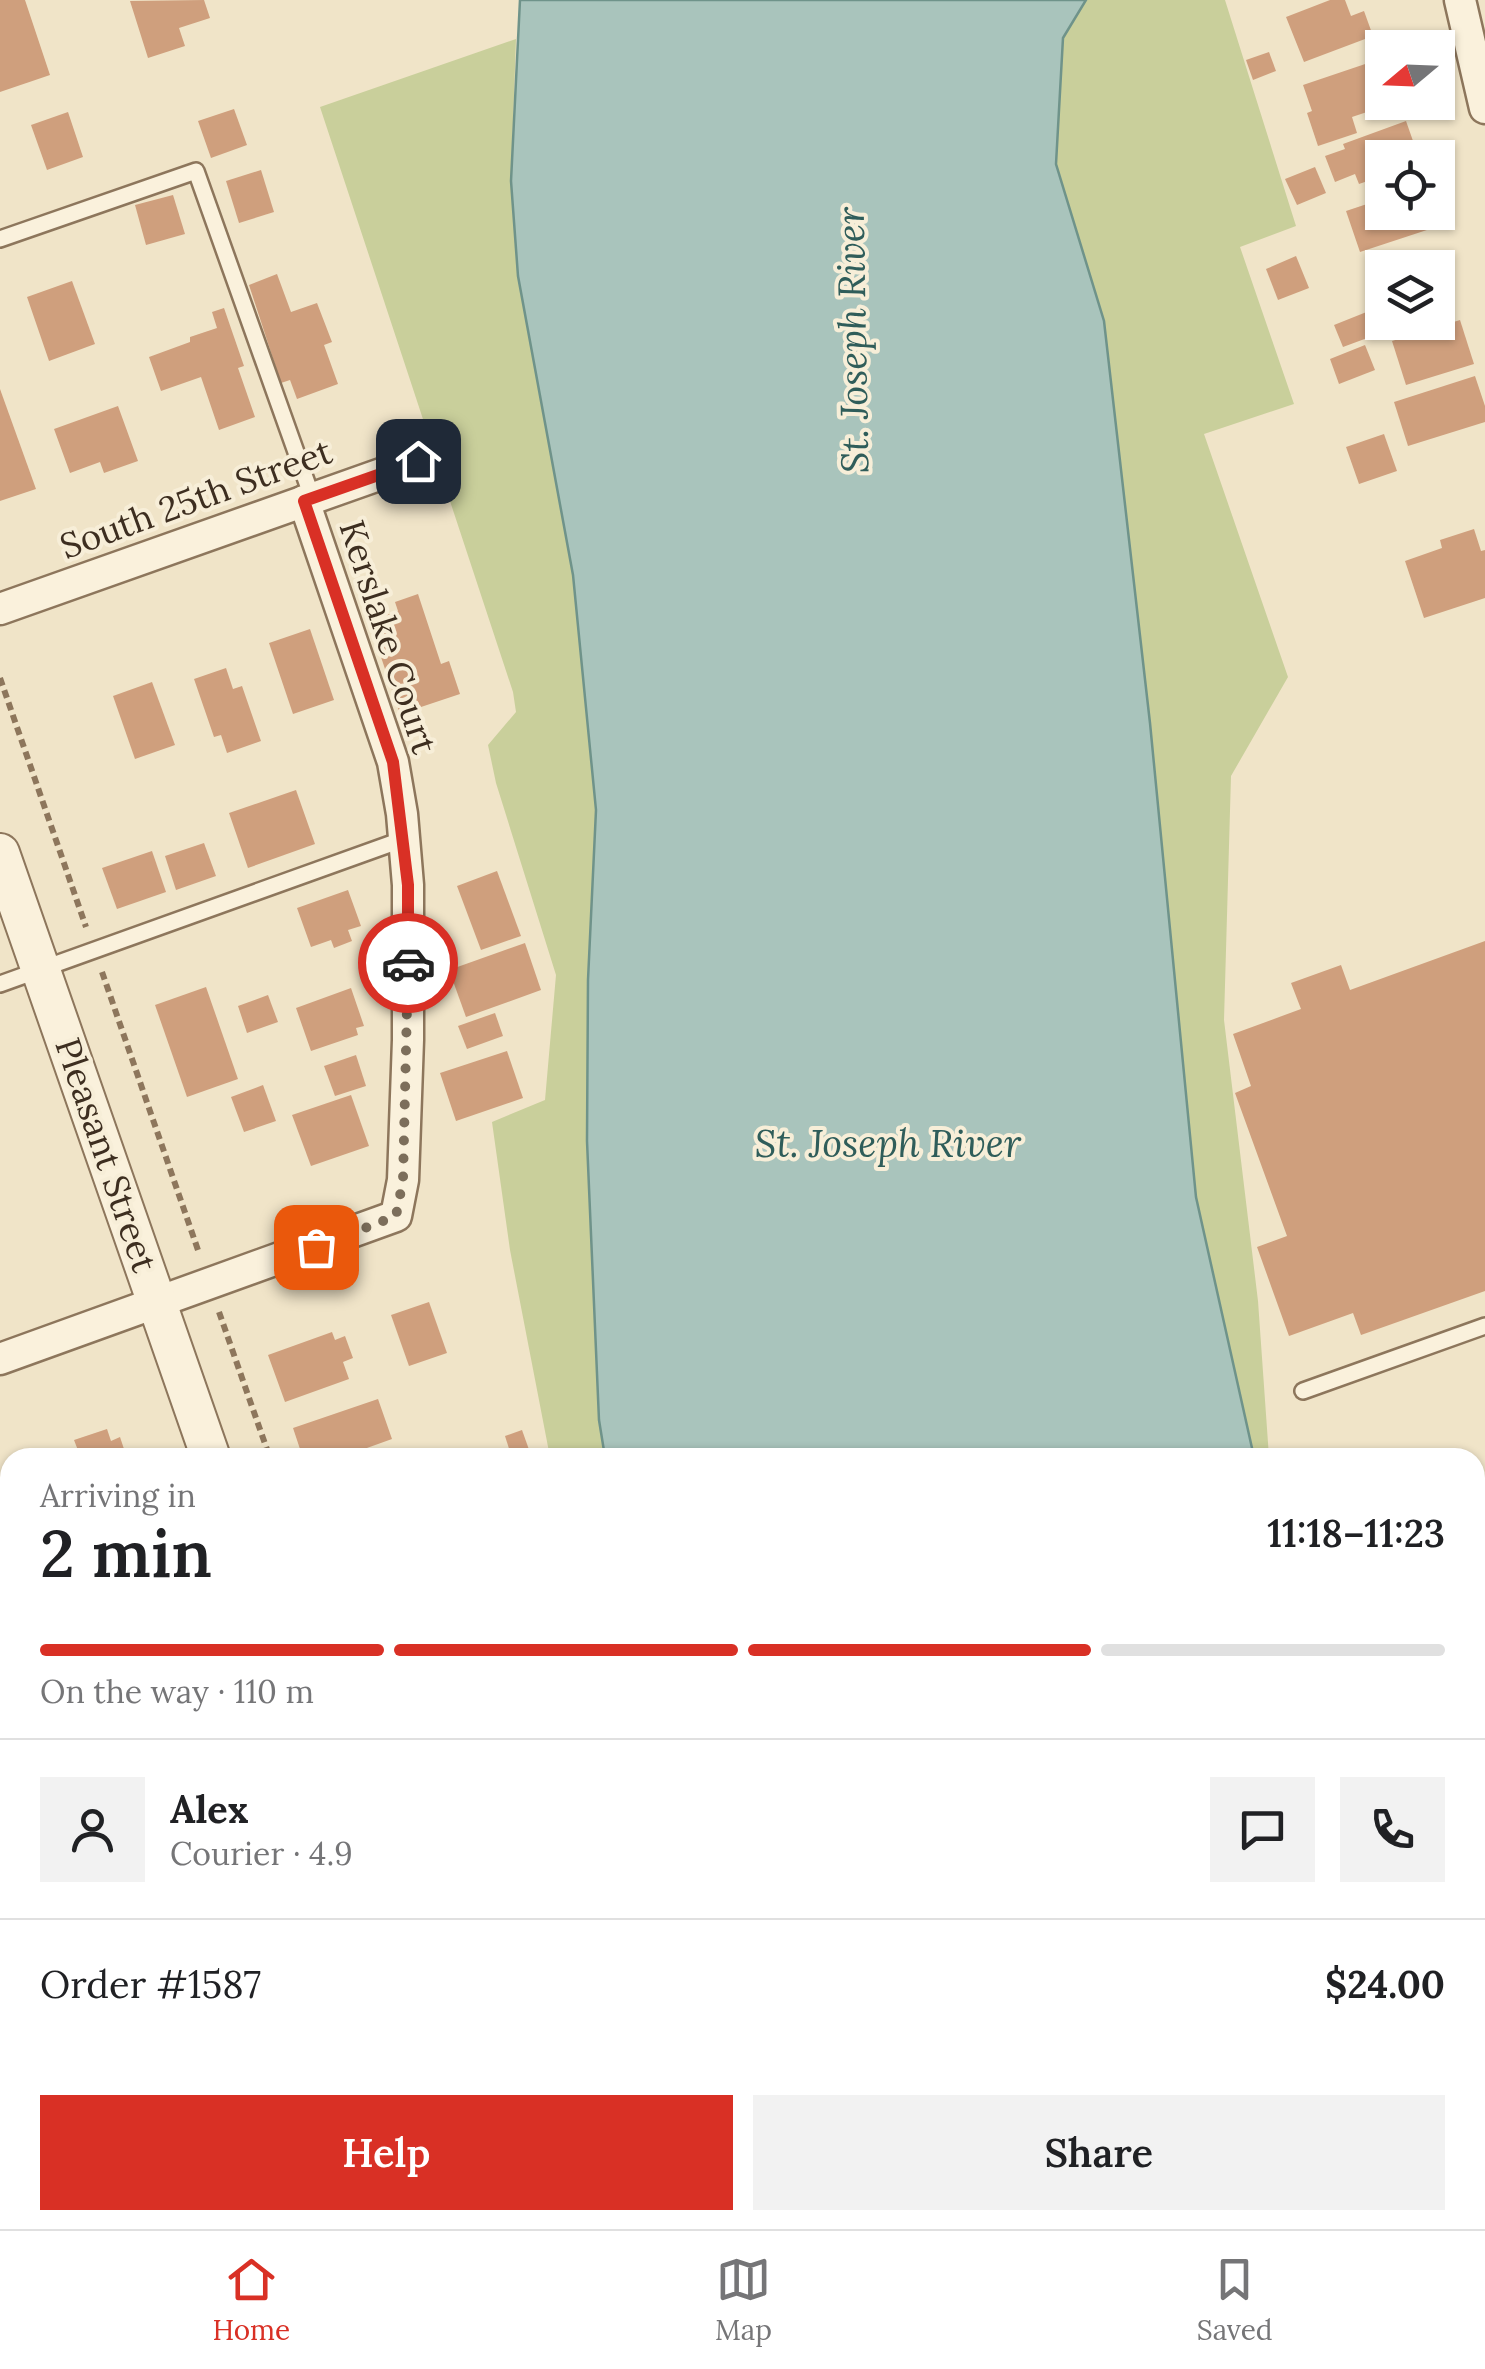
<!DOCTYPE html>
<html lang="en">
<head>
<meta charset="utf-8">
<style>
	:root { --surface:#fff; --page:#f2f2f2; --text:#202124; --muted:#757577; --line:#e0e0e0; --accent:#d93025 }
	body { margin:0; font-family:Lora,serif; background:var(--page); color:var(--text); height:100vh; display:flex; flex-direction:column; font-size:38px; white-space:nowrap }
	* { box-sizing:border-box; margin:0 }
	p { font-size:32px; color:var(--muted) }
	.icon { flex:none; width:55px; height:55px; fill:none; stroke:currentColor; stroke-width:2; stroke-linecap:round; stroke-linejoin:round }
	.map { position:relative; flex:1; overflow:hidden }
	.sheet { position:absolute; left:0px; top:1448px; width:1485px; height:782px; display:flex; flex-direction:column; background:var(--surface); border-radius:30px 30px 0 0; box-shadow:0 2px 8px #0004 }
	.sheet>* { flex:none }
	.needle { width:65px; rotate:251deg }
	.tools { position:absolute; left:1365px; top:30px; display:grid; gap:20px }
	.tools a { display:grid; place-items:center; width:90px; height:90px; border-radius:0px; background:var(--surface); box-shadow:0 2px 8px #0004; font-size:50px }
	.pin { position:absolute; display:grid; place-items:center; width:85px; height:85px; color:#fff; margin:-42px; border-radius:20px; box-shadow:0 5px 15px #0006 }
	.courier { position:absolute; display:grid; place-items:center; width:100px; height:100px; margin:-50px; border:8px solid #d93025; border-radius:50%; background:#fff; color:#222; box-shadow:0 2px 12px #0007 }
	.headline em { font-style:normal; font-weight:600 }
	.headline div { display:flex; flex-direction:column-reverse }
	.headline { display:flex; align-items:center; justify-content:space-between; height:170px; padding:0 40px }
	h1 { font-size:65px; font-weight:600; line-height:75px }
	.bar { display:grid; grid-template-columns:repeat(4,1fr); gap:15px 10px; align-content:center; height:120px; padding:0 40px }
	.bar i { height:12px; border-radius:8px; background:var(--line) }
	.bar .active { background:var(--accent) }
	.bar p { grid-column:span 4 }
	.line { display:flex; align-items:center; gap:25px; padding:0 40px; border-top:2px solid var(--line) }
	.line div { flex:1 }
	.round { display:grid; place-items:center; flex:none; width:105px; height:105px; border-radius:0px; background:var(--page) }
	.cta { display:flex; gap:20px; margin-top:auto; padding:20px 40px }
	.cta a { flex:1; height:115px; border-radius:0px; background:var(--accent); color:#fff; font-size:40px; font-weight:600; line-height:115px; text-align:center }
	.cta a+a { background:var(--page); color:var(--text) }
	.tabs { display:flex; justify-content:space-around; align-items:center; height:140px; border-top:2px solid var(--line); background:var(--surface); font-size:28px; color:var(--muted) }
	.tabs a { display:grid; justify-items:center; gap:5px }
	.tabs .active { color:var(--accent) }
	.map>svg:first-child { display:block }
	.green { fill:#c9cf9b }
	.water { fill:#a9c4bc; stroke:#6f938a; stroke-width:2.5 }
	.building { fill:#cf9f7d }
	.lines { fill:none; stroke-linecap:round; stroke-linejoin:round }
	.service-casing { stroke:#8d765c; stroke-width:20 }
	.minor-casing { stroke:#8d765c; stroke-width:35 }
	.tertiary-casing { stroke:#8d765c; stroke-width:42 }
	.secondary-casing { stroke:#6f573f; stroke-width:48 }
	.path { stroke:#8d765c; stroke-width:6; stroke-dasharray:8 5; stroke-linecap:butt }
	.service { stroke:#faf1dc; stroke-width:15 }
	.minor { stroke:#faf1dc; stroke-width:30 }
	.tertiary { stroke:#faf1dc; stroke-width:38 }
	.secondary { stroke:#faf1dc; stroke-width:42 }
	.done { stroke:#7c6e5b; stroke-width:10; stroke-dasharray:0 18 }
	.route { stroke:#d93025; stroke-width:12 }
	.labels { text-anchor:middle; stroke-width:8; stroke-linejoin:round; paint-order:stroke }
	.street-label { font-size:35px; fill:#3d2e20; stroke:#f7eed8 }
	.water-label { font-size:38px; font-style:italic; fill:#2f5d5a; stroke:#f7eed8 }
</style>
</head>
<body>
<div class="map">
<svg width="1485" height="2229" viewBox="0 0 1485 2229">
	<rect width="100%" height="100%" fill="#f0e4c8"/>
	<g class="green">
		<polygon points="1086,0 1225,0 1296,226 1240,247 1294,404 1204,434 1288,677 1231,776 1224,1020 1258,1301 1269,1457 1254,1457 1196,1197 1150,723 1104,321 1056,164 1063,38"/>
		<polygon points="516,39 511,181 518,276 573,575 596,810 588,980 587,1141 599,1420 605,1457 550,1457 510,1250 492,1122 545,1100 556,975 496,783 488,745 516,712 513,692 320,107"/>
	</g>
	<g class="water">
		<polygon points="520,0 1086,0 1063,38 1056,164 1104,321 1150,723 1196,1197 1254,1457 605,1457 599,1420 587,1141 588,980 596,810 573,575 518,276 511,181"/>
		<polygon points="1475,2114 1485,2132 1485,2229 824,2229 824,2220 1475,2220"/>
	</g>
	<g class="building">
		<polygon points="0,0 25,0 50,75 0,92"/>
		<polygon points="204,0 210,18 179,28 185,46 148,58 130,1"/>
		<polygon points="1330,0 1345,0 1351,16 1364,11 1373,36 1304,62 1286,17"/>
		<polygon points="1269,52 1276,71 1253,80 1246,60"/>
		<polygon points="1380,59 1382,102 1394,103 1352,117 1357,133 1318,146 1307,113 1312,111 1303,85"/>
		<polygon points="234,109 247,145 211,158 198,121"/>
		<polygon points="68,112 83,157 47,170 31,125"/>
		<polygon points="1406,121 1419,158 1382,158 1382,176 1359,184 1355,174 1335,182 1325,156 1345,149 1343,144"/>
		<polygon points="1315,167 1326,193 1297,205 1285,179"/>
		<polygon points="261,170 274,212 239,223 226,181"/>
		<polygon points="173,195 185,234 146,245 135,205"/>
		<polygon points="1382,199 1382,212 1428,212 1433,228 1360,252 1346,211"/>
		<polygon points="1432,253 1436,268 1392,268 1391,267"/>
		<polygon points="1296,256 1309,288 1278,300 1266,269"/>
		<polygon points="1446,263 1455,292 1438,298 1438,266"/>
		<polygon points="1382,270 1382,311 1370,274"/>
		<polygon points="277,274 291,312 317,303 332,342 324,345 338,384 297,399 290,380 281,383 249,285"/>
		<polygon points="72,281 95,344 49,361 27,297"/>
		<polygon points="224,308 244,366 238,368 255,417 219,430 201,377 161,391 149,357 190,342 190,337 217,328 212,312"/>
		<polygon points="1369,311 1378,334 1343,347 1334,325"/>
		<polygon points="1460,320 1474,364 1406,385 1392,341"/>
		<polygon points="1365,345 1375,370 1339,384 1330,359"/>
		<polygon points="1475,376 1485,406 1485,422 1408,446 1394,402"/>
		<polygon points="0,389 36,489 0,501"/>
		<polygon points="118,406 138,461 104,473 100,462 70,473 54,429"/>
		<polygon points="1384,434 1397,471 1359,484 1346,447"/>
		<polygon points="1474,529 1481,551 1485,550 1485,598 1424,618 1405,561 1442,548 1440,540"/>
		<polygon points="418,594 441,664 449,661 460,694 400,714 369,621 398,611 395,602"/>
		<polygon points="310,629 334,700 293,714 269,643"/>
		<polygon points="226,668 233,689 242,686 261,741 227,753 221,735 214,737 194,679"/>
		<polygon points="152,682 175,745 135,759 113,696"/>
		<polygon points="296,790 315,844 248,868 229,813"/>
		<polygon points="204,843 216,876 176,890 165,856"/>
		<polygon points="152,851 166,892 117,909 102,868"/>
		<polygon points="497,871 521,936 481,950 457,886"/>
		<polygon points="348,890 361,926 348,930 352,941 334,948 331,940 311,947 297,908"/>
		<polygon points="1485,941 1485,1291 1361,1335 1353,1313 1289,1336 1257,1247 1287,1236 1235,1093 1251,1086 1233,1034 1301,1009 1291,983 1341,965 1350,990"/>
		<polygon points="525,943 541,990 466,1017 449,970"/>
		<polygon points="206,987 238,1079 187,1097 155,1005"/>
		<polygon points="351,988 364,1026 356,1028 358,1035 311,1051 296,1008"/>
		<polygon points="268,995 278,1022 247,1033 238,1006"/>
		<polygon points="495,1013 503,1036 467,1049 458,1026"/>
		<polygon points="507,1051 523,1098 456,1121 440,1073"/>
		<polygon points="356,1055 366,1086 335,1096 324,1066"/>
		<polygon points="263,1085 276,1121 244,1132 231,1097"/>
		<polygon points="351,1095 369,1146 311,1166 292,1115"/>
		<polygon points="429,1302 447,1353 409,1366 391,1315"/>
		<polygon points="332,1332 335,1340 345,1336 353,1358 343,1362 349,1379 285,1402 268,1355"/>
		<polygon points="378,1399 392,1439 339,1458 335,1452 319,1458 303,1458 293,1428"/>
		<polygon points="107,1429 111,1441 120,1437 127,1458 73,1458 72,1455 79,1453 74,1440"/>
		<polygon points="522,1430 532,1458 512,1458 505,1436"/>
		<polygon points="10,1654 10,1698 0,1701 0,1658"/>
		<polygon points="10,1775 10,1867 9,1867 0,1839 0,1778"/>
		<polygon points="1,1912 10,1938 10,1997 0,2001"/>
		<polygon points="47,2220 116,2220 119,2229 50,2229"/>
		<polygon points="131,2220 193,2220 194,2221 169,2229 144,2229 143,2224 133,2227"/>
		<polygon points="599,2220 663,2220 666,2229 575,2229"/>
	</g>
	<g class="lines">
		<defs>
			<g id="service">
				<polyline points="0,239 196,171 312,497"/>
				<polyline points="0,984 404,839"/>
				<polyline points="1303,1391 1485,1326"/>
				<polyline points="0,1733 10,1729"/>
			</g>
			<g id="minor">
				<polyline points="1460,0 1485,108"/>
				<polyline points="0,609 418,461"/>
				<polyline points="0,1359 396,1216 403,1180 408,1040 408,885 402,814 393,762 304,501"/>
			</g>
			<g id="tertiary">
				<polyline points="0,853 211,1458"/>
				<polyline points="477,2220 480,2229"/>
			</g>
			<g id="secondary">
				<polyline points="1475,1744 1485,1742"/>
				<polyline points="0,2104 10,2100"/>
			</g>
		</defs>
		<use href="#service" class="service-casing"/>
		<use href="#minor" class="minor-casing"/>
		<use href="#tertiary" class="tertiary-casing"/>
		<use href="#secondary" class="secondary-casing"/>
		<g class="path">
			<polyline points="0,678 86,927"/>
			<polyline points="102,972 199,1253"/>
			<polyline points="219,1312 270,1458"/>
			<polyline points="533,2220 537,2229"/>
		</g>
		<use href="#service" class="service"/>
		<use href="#minor" class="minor"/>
		<use href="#tertiary" class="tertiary"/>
		<use href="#secondary" class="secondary"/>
	</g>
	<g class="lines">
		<polyline class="done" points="316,1247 396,1216 403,1180 408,963"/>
		<polyline class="route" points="408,963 408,885 393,762 304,501 418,461"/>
	</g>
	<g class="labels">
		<g class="street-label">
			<text transform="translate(196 499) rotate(-20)" y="12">South 25th Street</text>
			<text transform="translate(388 637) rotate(72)" y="12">Kerslake Court</text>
			<text transform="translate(106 1155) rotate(71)" y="12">Pleasant Street</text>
		</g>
		<g class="water-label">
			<text transform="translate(853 340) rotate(-91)" y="13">St. Joseph River</text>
			<text x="888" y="1157">St. Joseph River</text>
		</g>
	</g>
</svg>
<div class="tools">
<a><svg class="needle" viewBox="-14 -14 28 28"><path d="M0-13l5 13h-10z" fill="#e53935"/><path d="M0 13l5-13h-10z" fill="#757577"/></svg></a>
<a><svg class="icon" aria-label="locate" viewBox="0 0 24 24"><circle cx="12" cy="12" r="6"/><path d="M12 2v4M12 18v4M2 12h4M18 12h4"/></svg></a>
<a><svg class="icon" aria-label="layers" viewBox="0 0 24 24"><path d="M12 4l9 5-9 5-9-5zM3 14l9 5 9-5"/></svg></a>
</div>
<div class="pin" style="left:316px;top:1247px;background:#ea580c"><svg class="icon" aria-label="bag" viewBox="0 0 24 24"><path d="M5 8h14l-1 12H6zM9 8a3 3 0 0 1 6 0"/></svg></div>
<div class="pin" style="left:418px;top:461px;background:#1f2937"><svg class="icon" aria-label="home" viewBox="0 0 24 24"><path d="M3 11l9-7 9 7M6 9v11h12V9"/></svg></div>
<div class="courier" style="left:408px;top:963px"><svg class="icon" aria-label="car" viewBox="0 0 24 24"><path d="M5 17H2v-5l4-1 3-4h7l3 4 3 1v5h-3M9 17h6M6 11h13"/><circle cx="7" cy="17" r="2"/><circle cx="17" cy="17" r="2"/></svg></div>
<section class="sheet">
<div class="headline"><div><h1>2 min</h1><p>Arriving in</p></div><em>11:18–11:23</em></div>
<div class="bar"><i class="active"></i><i class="active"></i><i class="active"></i><i></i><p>On the way · 110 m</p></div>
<div class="line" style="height:180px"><a class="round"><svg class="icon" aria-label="person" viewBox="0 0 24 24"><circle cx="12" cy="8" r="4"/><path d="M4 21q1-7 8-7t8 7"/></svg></a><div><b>Alex</b><p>Courier · 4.9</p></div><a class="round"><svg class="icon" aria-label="chat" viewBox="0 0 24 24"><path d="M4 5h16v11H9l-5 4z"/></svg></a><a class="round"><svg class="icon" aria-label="phone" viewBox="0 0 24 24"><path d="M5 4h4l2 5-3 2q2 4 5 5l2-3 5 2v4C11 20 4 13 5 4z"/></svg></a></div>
<div class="line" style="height:130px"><div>Order #1587</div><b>$24.00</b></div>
<div class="cta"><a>Help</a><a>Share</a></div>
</section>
</div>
<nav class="tabs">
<a class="active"><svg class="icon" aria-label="home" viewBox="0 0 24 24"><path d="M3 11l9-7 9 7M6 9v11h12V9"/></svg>Home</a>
<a><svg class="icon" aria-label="map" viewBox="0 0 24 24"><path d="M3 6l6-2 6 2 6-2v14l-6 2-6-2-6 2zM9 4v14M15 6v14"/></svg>Map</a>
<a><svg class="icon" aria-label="saved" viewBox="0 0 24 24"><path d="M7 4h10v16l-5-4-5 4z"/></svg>Saved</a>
</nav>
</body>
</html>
